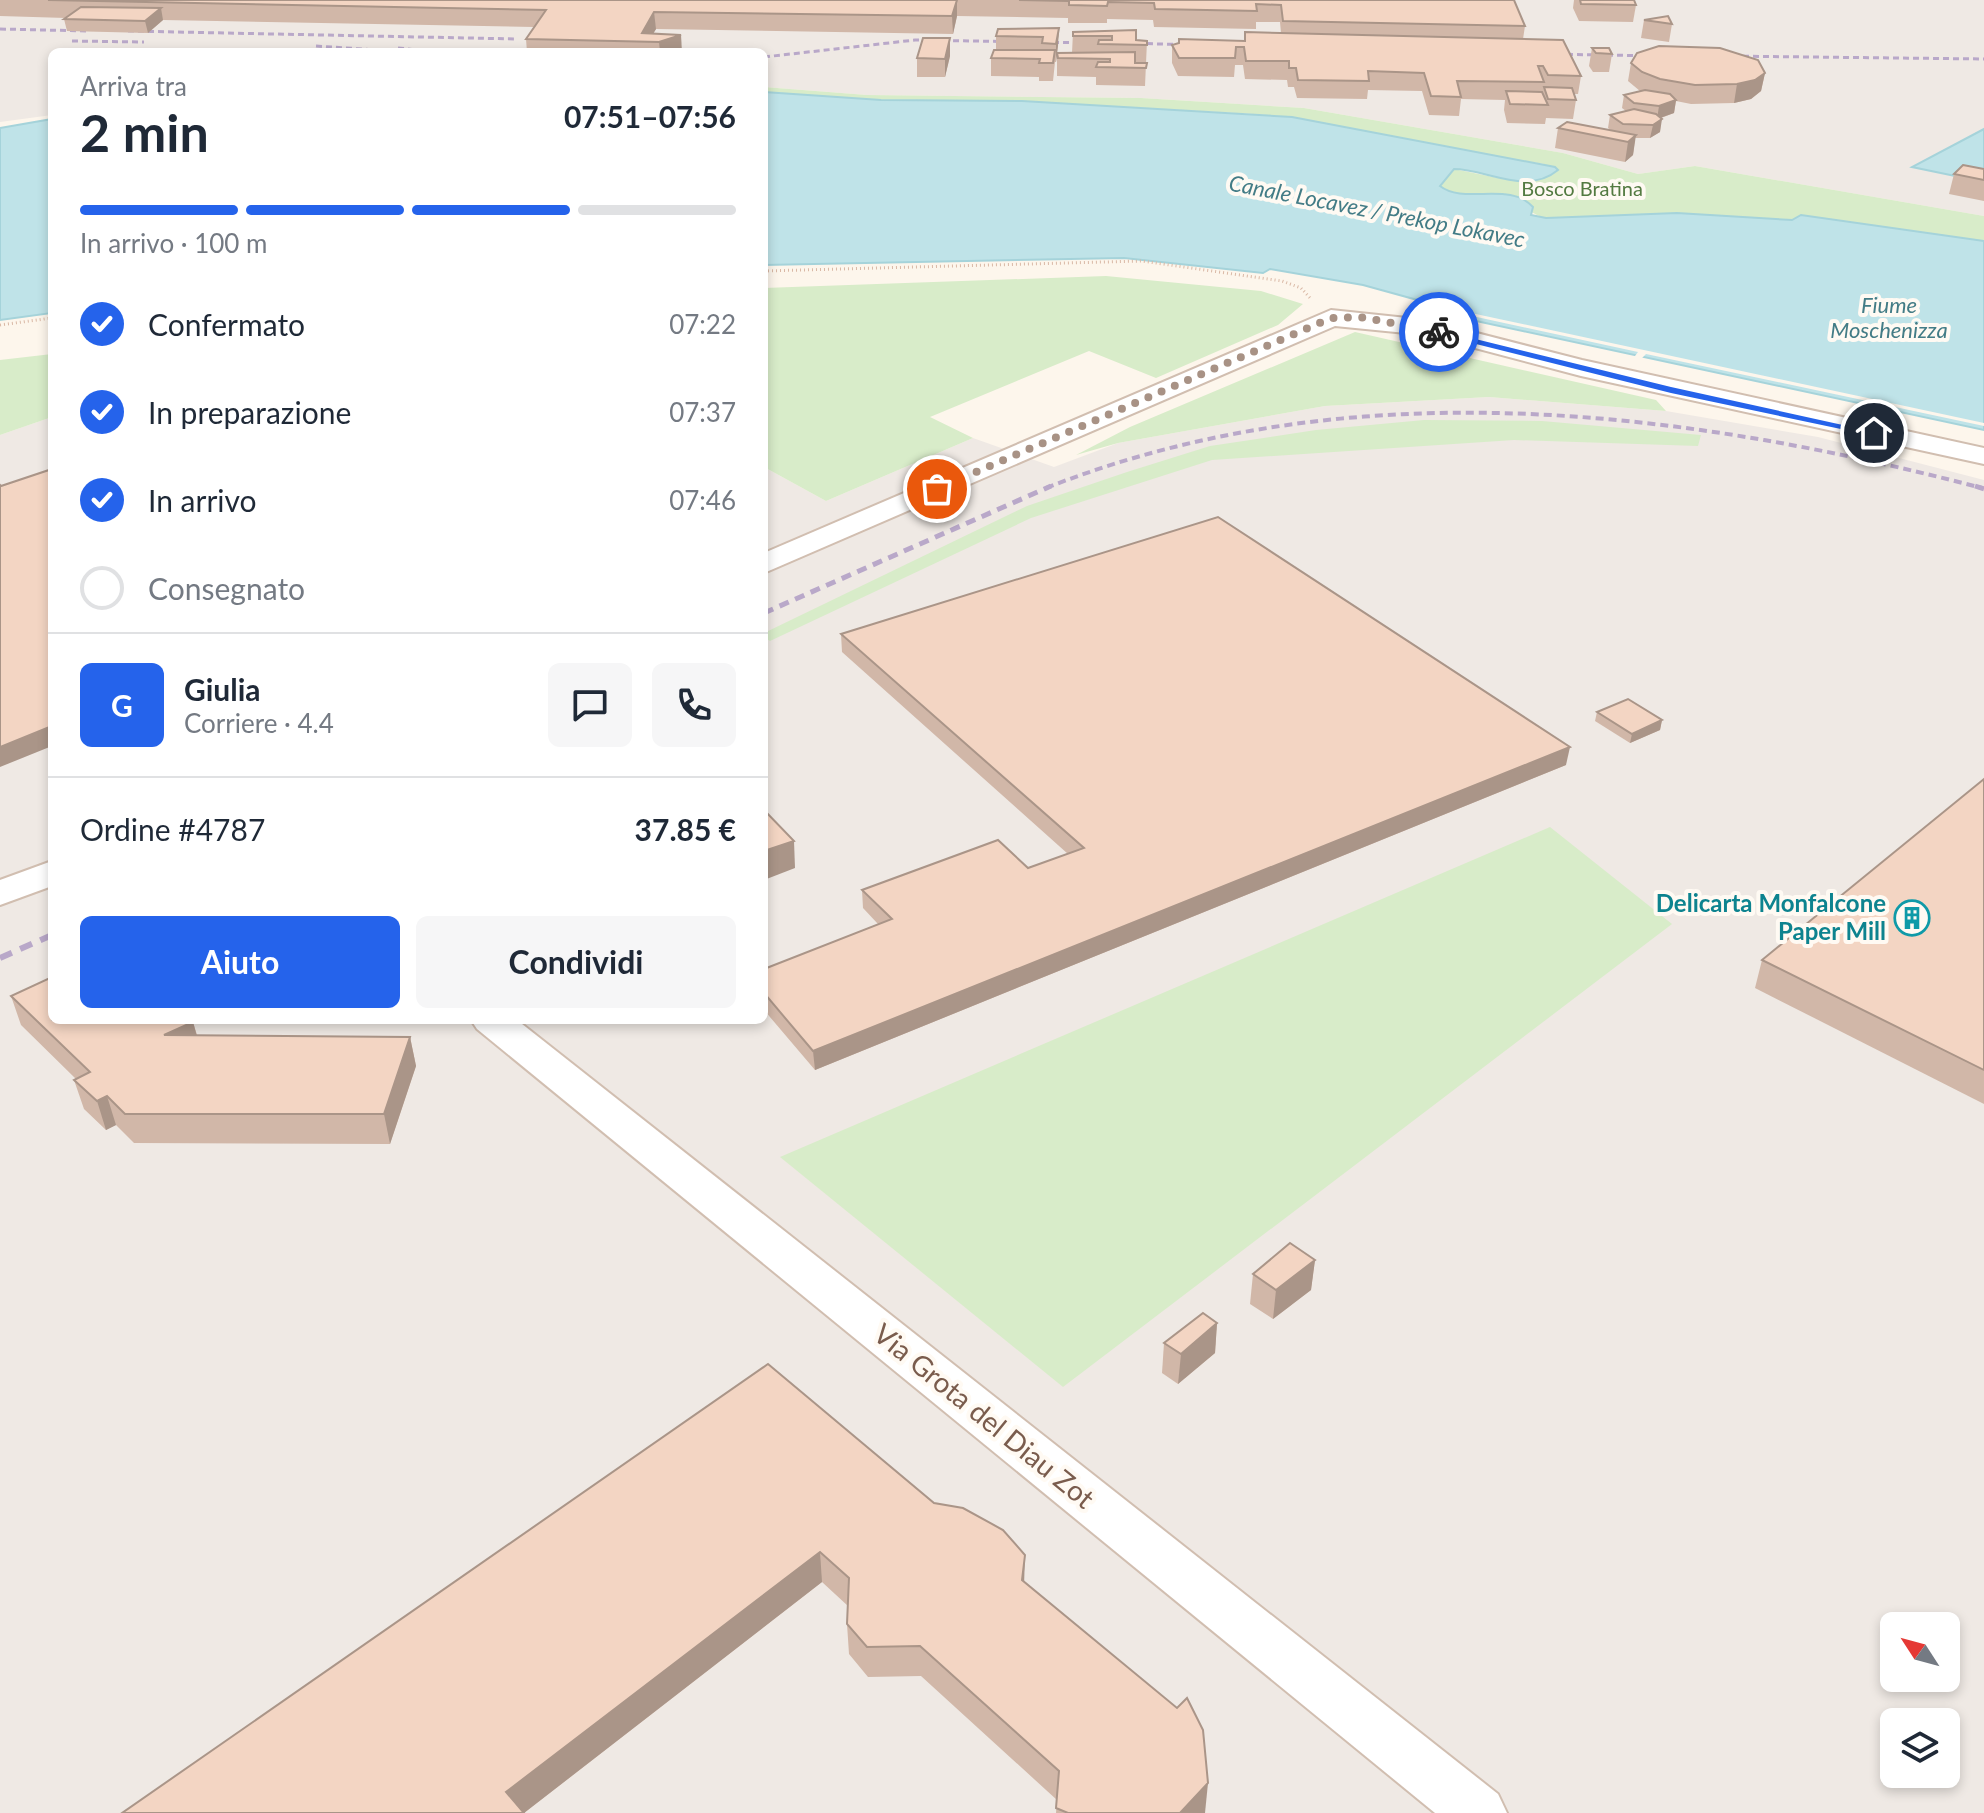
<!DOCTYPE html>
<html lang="it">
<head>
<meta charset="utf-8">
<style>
	:root { --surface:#fff; --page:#f6f6f7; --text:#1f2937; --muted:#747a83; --line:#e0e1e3; --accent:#2563eb }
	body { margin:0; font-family:Lato,sans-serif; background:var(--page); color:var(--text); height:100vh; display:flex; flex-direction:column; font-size:30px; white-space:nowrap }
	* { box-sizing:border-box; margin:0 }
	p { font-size:26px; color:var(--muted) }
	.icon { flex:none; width:44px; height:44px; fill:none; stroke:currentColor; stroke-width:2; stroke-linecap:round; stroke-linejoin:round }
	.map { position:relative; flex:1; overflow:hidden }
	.details { position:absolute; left:48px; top:48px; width:720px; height:976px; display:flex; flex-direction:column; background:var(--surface); border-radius:12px; box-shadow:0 4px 12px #0003 }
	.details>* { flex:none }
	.needle { width:52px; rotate:306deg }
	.tools { position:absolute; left:1880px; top:1612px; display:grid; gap:16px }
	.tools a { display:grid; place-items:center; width:80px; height:80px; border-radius:12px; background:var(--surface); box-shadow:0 4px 12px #0003; font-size:40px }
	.pin { position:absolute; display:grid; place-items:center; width:68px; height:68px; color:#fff; margin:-34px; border:4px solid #fff; border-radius:50%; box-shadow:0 2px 8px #0007 }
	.courier { position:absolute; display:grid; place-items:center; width:80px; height:80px; margin:-40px; border:6px solid #2563eb; border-radius:50%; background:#fff; color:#222; box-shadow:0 2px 10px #0007 }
	.head em { font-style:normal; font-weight:700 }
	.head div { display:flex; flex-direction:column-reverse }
	.head { display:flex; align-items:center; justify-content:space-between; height:136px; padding:0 32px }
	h1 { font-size:52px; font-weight:700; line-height:60px }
	.bar { display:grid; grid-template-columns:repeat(4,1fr); gap:12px 8px; align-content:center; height:96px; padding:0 32px }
	.bar i { height:10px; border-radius:6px; background:var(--line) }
	.bar .current { background:var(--accent) }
	.bar p { grid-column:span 4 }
	.line { display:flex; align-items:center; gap:20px; padding:0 32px; border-top:2px solid var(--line) }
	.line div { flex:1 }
	.round { display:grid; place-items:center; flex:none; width:84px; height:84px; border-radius:12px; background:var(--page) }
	ol { padding:0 32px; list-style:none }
	li { display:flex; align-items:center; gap:24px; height:88px }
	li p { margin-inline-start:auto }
	li .icon { padding:8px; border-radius:50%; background:var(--accent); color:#fff; stroke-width:4 }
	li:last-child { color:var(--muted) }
	li i { width:44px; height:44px; border:4px solid var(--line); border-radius:50% }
	.cta { display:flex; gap:16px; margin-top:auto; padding:16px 32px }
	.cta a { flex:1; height:92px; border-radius:12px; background:var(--accent); color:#fff; font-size:32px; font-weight:700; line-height:92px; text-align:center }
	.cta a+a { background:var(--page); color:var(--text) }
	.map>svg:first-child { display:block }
	.industrial { fill:#efe9e4; fill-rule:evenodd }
	.green { fill:#d8ecc9 }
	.water { fill:#bfe3e8; stroke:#a5d3da; stroke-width:2 }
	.pier { fill:#fdf6ec }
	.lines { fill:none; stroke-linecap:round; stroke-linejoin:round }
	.minor-casing { stroke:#d1beb0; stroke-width:4 }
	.path { stroke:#d9b8a5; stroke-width:3; stroke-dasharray:1 3; stroke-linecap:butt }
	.minor { fill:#fff; fill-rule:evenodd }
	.rail-far3 { stroke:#b9a8c9; stroke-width:3; stroke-dasharray:6 4; stroke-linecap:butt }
	.rail-far2 { stroke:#b9a8c9; stroke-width:4; stroke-dasharray:8 5; stroke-linecap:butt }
	.rail-far1 { stroke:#b9a8c9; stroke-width:5; stroke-dasharray:10 7; stroke-linecap:butt }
	.rail { stroke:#b9a8c9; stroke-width:6; stroke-dasharray:13 9; stroke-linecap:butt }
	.wall { fill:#d1b7a8 }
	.shaded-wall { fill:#aa9588 }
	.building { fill:#f3d5c3; stroke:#aa9588; stroke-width:2 }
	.route { fill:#2563eb }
	.done { stroke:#a89285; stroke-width:8; stroke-dasharray:0 14.4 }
	.labels { text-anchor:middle; stroke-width:8; stroke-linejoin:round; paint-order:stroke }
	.far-park-label { font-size:20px; fill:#537a41; stroke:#fffaf3 }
	.far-water-label { font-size:22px; font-style:italic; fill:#437c86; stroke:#fffaf3 }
	.culture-label { font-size:24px; font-weight:bold; fill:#0d838f; stroke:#fffaf3; text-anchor:end }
	.near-street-label { font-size:28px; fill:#7a5c4d; stroke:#fffaf3 }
</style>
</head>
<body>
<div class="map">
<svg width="1984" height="1813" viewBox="0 0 1984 1813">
	<rect width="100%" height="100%" fill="#fdf6ec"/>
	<g class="industrial">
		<polygon points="0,0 1984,0 1984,216 1695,166 1638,174 1563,153 1304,108 1141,98 867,95 764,87 764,52 52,52 52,115 0,122"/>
		<path d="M1489 397 1666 411 1818 437 1984 480V1813H0V435L52 417V1020H764V467L826 501 973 438 1054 467 1118 443 1325 406ZM1894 1626H1946V1678H1894ZM1894 1722H1946V1774H1894Z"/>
	</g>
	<g class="green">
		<path d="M764 87 867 95 1141 98 1304 108 1563 153 1638 174 1695 166 1984 216V241L1801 215 1792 220 1677 213 1546 218C1529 215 1520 199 1502 195 1482 190 1455 199 1440 186L1454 169 1508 180 1553 175 1544 164 1443 149 1292 117 1253 114 1022 101 881 100 764 92Z"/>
		<polygon points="1106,276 1261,291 1303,304 1278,325 1156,378 1089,351 930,417 973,438 826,501 764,467 764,288"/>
		<polygon points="1355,332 1656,400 1666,411 1489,397 1325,406 1118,443 1076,455 1130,427"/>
		<polygon points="52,354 52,417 0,435 0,360"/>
		<polygon points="1424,420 1542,421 1701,435 1698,446 1514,440 1212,460 1031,518 770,641 764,637 764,633 1027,506 1127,472 1210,446 1316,430"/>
		<polygon points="1550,827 1672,924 1063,1387 780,1157"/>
	</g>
	<g class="water">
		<path d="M764 92 881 100 1022 101 1292 117 1555 167 1558 170C1527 196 1486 169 1454 169L1440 186C1464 205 1510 181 1533 207L1531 215 1546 218 1677 213 1792 220 1801 215 1984 241V430L1453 316 1432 310 1421 301 1363 285 1270 269 1263 273 1124 258 764 265Z"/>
		<polygon points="52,119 52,313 0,320 0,128"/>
		<polygon points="1984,129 1984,182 1912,167"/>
	</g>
	<polygon class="pier" points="1443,307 1984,423 1984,426 1646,354 1639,361 1632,360 1638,352 1440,309"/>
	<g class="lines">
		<defs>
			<g id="minor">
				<polygon points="1331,310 1426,320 1582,360 1984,448 1984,464 1581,376 1426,335 1335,326 764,573 764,553"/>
				<polygon points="52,861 52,886 0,905 0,880"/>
				<polygon points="471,1020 517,1020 1498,1794 1507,1813 1435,1813 477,1029"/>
			</g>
		</defs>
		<use href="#minor" class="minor-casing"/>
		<g class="path">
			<polyline points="764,271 1142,261 1282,281 1301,288 1310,298"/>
			<polyline points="0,325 52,318"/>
		</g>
		<use href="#minor" class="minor"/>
		<g class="rail-far3">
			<polyline points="0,29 88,31"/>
			<polyline points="128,31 517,39"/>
			<polyline points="72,41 144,42"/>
			<polyline points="1127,43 1195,45"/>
			<polyline points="316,46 407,52"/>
			<polyline points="398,48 437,52"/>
			<polyline points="1547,54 1659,56"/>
			<polyline points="1723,56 1984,59"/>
			<polyline points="764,57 915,40 1095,43"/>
		</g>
		<path class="rail-far2" d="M1046 488C1348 369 1676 408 1982 488"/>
		<g class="rail-far1">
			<polyline points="1975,486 1984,489"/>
			<polyline points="764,613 1051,486"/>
		</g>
		<polyline class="rail" points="0,958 52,935"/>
	</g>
	<g class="wall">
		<polygon points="0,0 1514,0 1525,26 1523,39 1581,76 1578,94 1574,94 1576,100 1573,119 1546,118 1545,124 1507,123 1504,110 1505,100 1461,99 1459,116 1429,115 1422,91 1368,90 1367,99 1297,98 1294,87 1288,87 1287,80 1245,79 1243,65 1235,65 1234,77 1178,76 1172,63 1172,45 1244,41 1281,33 1280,22 1256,22 1256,29 1154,27 1153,20 1107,19 1107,23 1068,23 1068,18 957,16 953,34 656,29 653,33 682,52 527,52 526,39 534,27 163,20 148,33 67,31 64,19 66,18 0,16"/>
		<polygon points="1574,0 1634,0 1636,5 1633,22 1579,21 1573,8"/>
		<polygon points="1644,20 1672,24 1669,42 1641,38"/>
		<polygon points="1059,28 1057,53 1072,53 1073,32 1136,30 1136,40 1147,41 1145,86 1096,85 1096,77 1057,76 1057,53 1056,62 1055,62 1053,81 1039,81 1039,77 991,76 991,58 996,50 996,36"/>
		<polygon points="950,38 950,56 945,77 917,77 917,58"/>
		<polygon points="1592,48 1612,54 1609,72 1593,72 1589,66"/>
		<polygon points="1631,63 1765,73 1761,91 1751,99 1734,103 1691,104 1676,101 1674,113 1661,118 1660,132 1650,138 1635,138 1633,155 1625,162 1555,148 1558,128 1612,131 1608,128 1610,115 1626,111 1622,108 1624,95 1640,91 1628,81"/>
		<polygon points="1984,169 1984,201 1949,194 1954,174"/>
		<polygon points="841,634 1566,765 815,1070 764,1010 764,969 878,924 863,908 862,890 1028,868 1068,854 842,652"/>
		<polygon points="1597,712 1662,720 1660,730 1630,743 1595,721"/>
		<polygon points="1984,779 1984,1104 1755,988 1762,960"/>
		<polygon points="11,996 193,1022 197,1035 410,1037 416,1066 390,1144 134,1143 116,1125 106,1130 84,1109 74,1080 76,1079 21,1025"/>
		<polygon points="1315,1260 1311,1290 1273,1319 1250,1304 1253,1274"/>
		<polygon points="1217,1323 1215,1353 1178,1384 1162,1373 1164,1343"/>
		<polygon points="768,1364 1024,1583 1205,1813 1056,1813 1057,1800 921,1676 868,1677 849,1654 847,1624 848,1606 822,1582 524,1813"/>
	</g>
	<g class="shaded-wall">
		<polygon points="957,0 957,16 953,34 952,16"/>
		<polygon points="161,8 163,20 148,33 145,21"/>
		<polygon points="654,12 656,29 649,41 642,33"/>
		<polygon points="1059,28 1058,46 1056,62 1056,44"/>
		<polygon points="681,35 682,52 660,52 659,42"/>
		<polygon points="950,38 950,56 945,77 945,59"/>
		<polygon points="1765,73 1761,91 1751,99 1734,103 1737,84"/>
		<polygon points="1676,100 1674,113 1657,119 1659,106"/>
		<polygon points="1662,119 1660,132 1650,138 1653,125"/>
		<polygon points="1636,135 1633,155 1625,162 1628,142"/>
		<polygon points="1662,720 1660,730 1630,743 1632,734"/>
		<polygon points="52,726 52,746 0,767 0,747"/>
		<polygon points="1570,747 1566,765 815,1070 813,1051"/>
		<polygon points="794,841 795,868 764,880 764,851"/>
		<polygon points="193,1022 201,1051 164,1035"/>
		<polygon points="410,1037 416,1066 390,1144 384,1114"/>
		<polygon points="107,1096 116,1125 106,1130 97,1101"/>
		<polygon points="1315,1260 1311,1290 1273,1319 1276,1290"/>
		<polygon points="1217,1323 1215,1353 1178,1384 1181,1354"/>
		<polygon points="820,1552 822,1582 524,1813 506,1792"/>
		<polygon points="1025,1555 1024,1586 1022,1580"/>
		<polygon points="1208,1783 1205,1813 1180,1813"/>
	</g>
	<g class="building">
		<polygon points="48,0 957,0 952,16 654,12 642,33 681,35 659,42 526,39 546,10"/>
		<polygon points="1019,0 1514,0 1525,26 1283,21 1281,5 1256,4 1257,11 1155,9 1154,3 1108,2 1107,6 1069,5 1069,1"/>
		<polygon points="1580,0 1634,0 1636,5 1581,4"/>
		<polygon points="81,7 161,8 145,21 64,19"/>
		<polygon points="1668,16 1672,24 1644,20"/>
		<polygon points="1059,28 1056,44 1042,43 1043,37 996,36 998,29"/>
		<polygon points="1136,30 1136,40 1147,41 1147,45 1098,44 1099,40 1112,40 1112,36 1073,36 1073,32"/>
		<polygon points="1245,32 1563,40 1581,76 1548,75 1543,66 1538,66 1544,82 1457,81 1461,97 1431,96 1424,73 1368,71 1369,81 1298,80 1296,68 1289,68 1289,61 1246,61 1244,47 1236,47 1235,58 1179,58 1172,45 1179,43 1179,39 1245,41"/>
		<polygon points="923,38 950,38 945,59 917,58"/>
		<polygon points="1659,46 1720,48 1758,60 1765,73 1755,80 1737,84 1695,85 1660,79 1642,72 1631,63 1637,53"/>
		<polygon points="1592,48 1609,48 1612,54 1596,53"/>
		<polygon points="994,50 1055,50 1053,63 1039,63 1040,59 991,58"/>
		<polygon points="1135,52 1135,63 1147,63 1146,68 1096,67 1098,62 1110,62 1110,59 1058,58 1057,53"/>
		<polygon points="1544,87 1572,88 1576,100 1548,99"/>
		<polygon points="1645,90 1670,94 1676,100 1659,106 1634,103 1624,95"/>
		<polygon points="1506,91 1542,92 1548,105 1510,104"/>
		<polygon points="1634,109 1656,114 1662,119 1653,125 1623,124 1610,115"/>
		<polygon points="1567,122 1636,135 1628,142 1558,128"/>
		<polygon points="1963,165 1984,169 1984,180 1954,174"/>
		<polygon points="52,469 52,726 0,747 0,485 1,486"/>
		<polygon points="1218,517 1570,747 813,1051 764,993 764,969 892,919 862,890 998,840 1028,868 1084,848 841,634"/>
		<polygon points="1628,699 1662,720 1632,734 1597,712"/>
		<polygon points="1984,779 1984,1070 1762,960"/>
		<polygon points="764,810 794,841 764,851"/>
		<polygon points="52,977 52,1020 192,1020 193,1022 164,1035 410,1037 384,1114 125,1114 107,1096 97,1101 74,1080 90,1072 11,996"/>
		<polygon points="1290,1243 1315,1260 1276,1290 1253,1274"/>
		<polygon points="1203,1313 1217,1323 1181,1354 1164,1343"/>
		<polygon points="768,1364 934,1503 963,1508 1003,1530 1025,1555 1022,1580 1177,1708 1187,1698 1203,1730 1208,1783 1180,1813 1068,1813 1056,1808 1059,1771 920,1646 867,1647 847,1624 849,1578 820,1552 506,1792 524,1813 122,1813"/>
	</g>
	<polygon class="route" points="1439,330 1671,387 1879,433 1874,436 1671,393 1436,334"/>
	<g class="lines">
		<polyline class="done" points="937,489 1331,318 1360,317 1439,332"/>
	</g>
	<defs>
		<symbol id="building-ring" viewBox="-11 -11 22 22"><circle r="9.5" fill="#fffaf3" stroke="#0f9aa8" stroke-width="1.5"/><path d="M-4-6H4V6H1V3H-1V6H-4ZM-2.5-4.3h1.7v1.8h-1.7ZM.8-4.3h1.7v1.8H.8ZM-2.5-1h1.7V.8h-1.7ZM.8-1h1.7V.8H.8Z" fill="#0f9aa8"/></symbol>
	</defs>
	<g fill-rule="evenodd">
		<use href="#building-ring" x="1892" y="898" width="40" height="40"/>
	</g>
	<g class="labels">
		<g class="far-park-label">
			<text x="1582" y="196">Bosco Bratina</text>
		</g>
		<g class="far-water-label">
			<text transform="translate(1377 211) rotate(11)" y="8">Canale Locavez / Prekop Lokavec</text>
			<text x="1889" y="313">Fiume<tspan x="1889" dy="25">Moschenizza</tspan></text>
		</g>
		<g class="culture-label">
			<text x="1886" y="912">Delicarta Monfalcone<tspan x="1886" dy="28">Paper Mill</tspan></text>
		</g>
		<g class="near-street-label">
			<text transform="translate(984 1416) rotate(39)" y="10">Via Grota del Diau Zot</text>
		</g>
	</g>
</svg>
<div class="tools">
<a><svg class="needle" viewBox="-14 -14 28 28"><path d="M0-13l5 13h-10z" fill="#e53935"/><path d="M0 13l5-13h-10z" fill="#747a83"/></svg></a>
<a><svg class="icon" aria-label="layers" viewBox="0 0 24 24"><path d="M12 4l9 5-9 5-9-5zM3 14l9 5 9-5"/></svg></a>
</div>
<div class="pin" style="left:937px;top:489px;background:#ea580c"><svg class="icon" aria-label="bag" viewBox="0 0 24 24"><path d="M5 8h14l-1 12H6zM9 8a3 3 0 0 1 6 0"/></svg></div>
<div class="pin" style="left:1874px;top:433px;background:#1f2937"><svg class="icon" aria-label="home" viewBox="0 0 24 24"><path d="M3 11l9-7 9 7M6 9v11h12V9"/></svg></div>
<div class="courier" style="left:1439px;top:332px"><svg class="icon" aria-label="bike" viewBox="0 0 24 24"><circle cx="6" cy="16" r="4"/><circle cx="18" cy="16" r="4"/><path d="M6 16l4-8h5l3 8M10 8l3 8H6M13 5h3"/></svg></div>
<section class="details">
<div class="head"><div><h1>2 min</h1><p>Arriva tra</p></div><em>07:51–07:56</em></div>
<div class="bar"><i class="current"></i><i class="current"></i><i class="current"></i><i></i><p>In arrivo · 100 m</p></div>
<ol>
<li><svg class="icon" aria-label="check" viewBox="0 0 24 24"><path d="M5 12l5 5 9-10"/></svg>Confermato<p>07:22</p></li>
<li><svg class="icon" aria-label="check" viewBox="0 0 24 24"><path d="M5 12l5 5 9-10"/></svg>In preparazione<p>07:37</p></li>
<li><svg class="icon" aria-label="check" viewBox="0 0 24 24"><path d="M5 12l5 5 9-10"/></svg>In arrivo<p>07:46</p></li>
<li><i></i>Consegnato</li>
</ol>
<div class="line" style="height:144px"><b class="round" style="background:var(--accent);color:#fff">G</b><div><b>Giulia</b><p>Corriere · 4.4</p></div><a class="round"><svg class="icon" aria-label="chat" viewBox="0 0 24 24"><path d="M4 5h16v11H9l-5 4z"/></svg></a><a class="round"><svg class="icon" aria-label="phone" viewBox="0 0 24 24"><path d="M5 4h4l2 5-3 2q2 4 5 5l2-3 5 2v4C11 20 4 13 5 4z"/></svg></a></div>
<div class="line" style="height:104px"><div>Ordine #4787</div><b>37.85 €</b></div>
<div class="cta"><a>Aiuto</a><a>Condividi</a></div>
</section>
</div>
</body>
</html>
